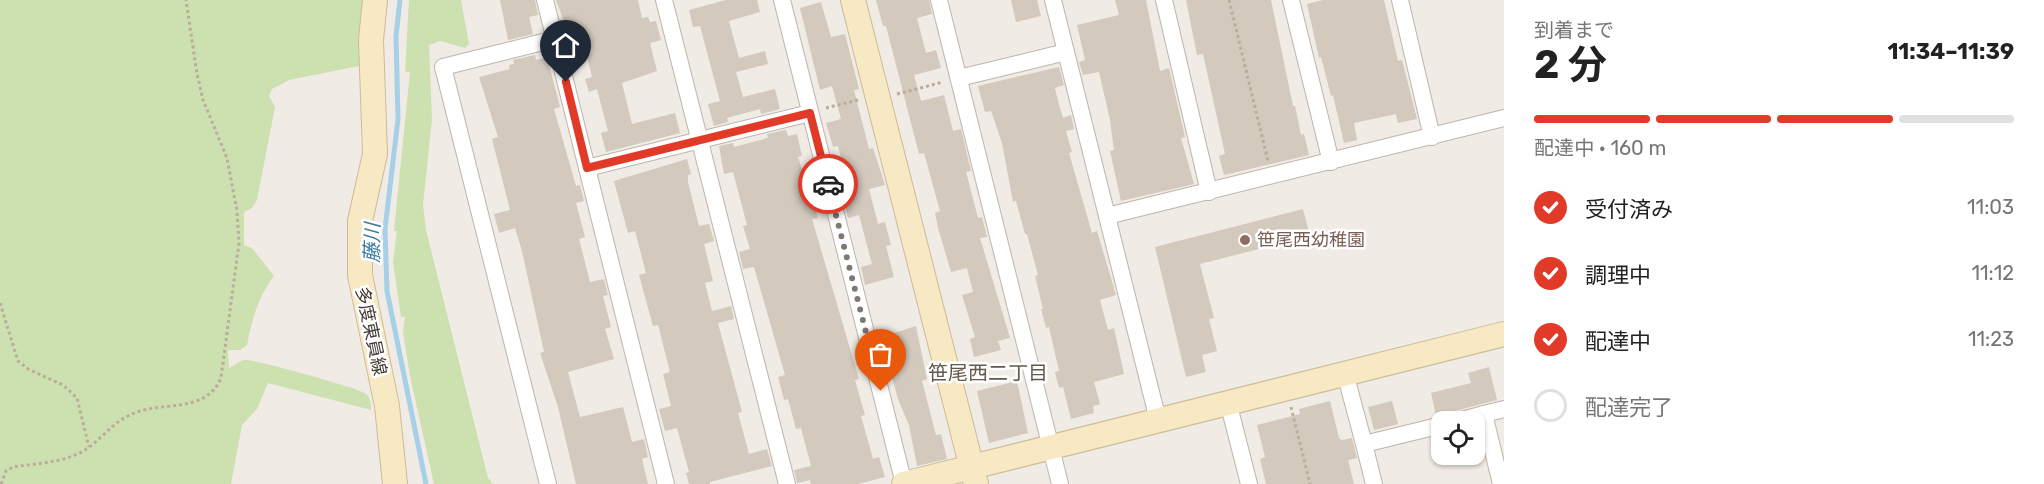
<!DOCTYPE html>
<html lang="ja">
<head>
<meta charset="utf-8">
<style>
	:root { --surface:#fff; --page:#f6f6f6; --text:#222; --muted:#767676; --line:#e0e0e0; --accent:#e23a28 }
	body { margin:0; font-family:Rubik,"Noto Sans JP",sans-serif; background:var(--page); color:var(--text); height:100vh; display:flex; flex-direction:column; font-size:22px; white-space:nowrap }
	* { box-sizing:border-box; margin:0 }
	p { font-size:20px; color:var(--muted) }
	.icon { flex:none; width:33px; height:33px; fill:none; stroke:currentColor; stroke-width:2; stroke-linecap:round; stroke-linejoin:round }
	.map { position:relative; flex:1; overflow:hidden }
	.drawer { display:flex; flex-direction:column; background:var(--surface); width:540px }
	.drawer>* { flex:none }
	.controls { position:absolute; left:1431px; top:411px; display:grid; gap:12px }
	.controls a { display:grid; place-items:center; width:54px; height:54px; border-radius:12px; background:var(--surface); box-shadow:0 2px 4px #0004; font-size:30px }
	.pin { position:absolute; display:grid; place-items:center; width:51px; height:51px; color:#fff; margin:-62px -26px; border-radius:50% 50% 50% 0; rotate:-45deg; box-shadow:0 0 6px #0007 }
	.pin .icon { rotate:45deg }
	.courier { position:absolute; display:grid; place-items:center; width:60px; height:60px; margin:-30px; border:4px solid #e23a28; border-radius:50%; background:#fff; color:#222; box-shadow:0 2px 8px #0007 }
	.overview em { font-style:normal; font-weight:700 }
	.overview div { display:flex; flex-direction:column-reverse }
	.overview { display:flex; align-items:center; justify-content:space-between; height:102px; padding:0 30px }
	h1 { font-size:39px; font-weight:700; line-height:45px }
	.bar { display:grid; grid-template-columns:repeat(4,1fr); gap:9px 6px; align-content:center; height:72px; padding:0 30px }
	.bar i { height:8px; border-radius:4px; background:var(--line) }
	.bar .selected { background:var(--accent) }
	.bar p { grid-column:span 4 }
	ol { padding:0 30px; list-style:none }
	li { display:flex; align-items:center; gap:18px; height:66px }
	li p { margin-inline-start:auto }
	li .icon { padding:6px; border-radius:50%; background:var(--accent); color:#fff; stroke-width:4 }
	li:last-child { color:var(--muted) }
	li i { width:33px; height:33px; border:3px solid var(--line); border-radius:50% }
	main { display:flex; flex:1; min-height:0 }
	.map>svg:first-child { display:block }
	.green { fill:#cde0b0 }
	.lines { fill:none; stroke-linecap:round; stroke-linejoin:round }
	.stream { stroke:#a5d0e7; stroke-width:5 }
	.building { fill:#d3c9bd }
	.street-casing { stroke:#bdb5ab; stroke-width:18 }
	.secondary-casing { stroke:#cbbb97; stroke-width:26 }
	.path { stroke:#baad9a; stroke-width:3; stroke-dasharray:3 3; stroke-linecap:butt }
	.street { stroke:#fff; stroke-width:16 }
	.secondary { stroke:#f8e9c5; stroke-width:24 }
	.done { stroke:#7e7972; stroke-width:6; stroke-dasharray:0 10.8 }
	.route { stroke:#e23a28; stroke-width:8 }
	.education-dot { fill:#8d6e63; stroke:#fff; stroke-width:2 }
	.labels { text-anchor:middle; stroke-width:5; stroke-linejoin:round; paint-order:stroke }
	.education-label { font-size:18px; fill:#785e54; stroke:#fff; text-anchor:start }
	.street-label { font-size:18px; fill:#413b34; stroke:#fff }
	.water-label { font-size:20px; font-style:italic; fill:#3a7aa0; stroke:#fff }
	.neighbourhood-label { font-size:20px; fill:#63594d; stroke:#fff }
</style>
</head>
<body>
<main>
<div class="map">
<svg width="1504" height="484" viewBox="0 0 1504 484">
	<rect width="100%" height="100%" fill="#f0ebe4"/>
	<g class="green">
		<path d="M0 0H366L364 65 289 80 272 89 269 96 275 107 257 200 252 208 244 212V245L252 248 274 276C258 297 252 319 247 345L240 350H228L229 368C234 366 240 360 245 360 255 359 357 388 365 393 370 397 372 404 371 410L268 383 257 409 242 425 231 484H0Z"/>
		<polygon points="409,0 461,0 469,44 465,48 440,41 429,45 432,119 423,205 426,230 488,478 493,484 434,484 410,376 403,332 405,317 401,317 393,262 397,231 394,231 410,72 405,72"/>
	</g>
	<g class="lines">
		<polyline class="stream" points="400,0 396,36 398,119 385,229 387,291 426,484"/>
	</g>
	<g class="building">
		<polygon points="500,0 535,0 538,15 529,17 533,34 508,40"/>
		<polygon points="556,0 638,0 642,18 648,17 650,22 656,21 661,40 650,43 657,71 622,83 632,124 675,113 680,133 606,152 601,133 608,131 597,89 589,92 585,79 592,77 579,23 566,27"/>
		<polygon points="726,0 757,0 760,12 729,21 739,58 765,51 768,64 736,72 743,97 775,89 780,109 761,114 760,109 727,118 728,122 714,126 708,104 720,101 700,26 693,27 689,10"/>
		<polygon points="876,0 929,0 932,14 917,18 926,53 936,50 941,68 914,75 921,101 944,95 953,131 961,129 971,171 966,172 978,218 982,217 987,237 980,238 1010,338 998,341 1001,350 974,357 970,339 975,337 962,295 973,292 967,268 951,272 938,228 935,213 940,211 924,153 919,154 886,26 883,26"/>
		<polygon points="1011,0 1037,0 1041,16 1016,22"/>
		<polygon points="1115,0 1146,0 1160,71 1169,68 1185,137 1181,138 1194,184 1121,201 1110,151 1114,150 1110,120 1099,72 1083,75 1079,62 1085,60 1077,25 1119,15"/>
		<polygon points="1186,0 1271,0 1293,106 1295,106 1301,135 1304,134 1309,155 1224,175 1219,156 1225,154 1203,54 1197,55"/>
		<polygon points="1323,0 1384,0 1398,61 1402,60 1417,119 1398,123 1396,114 1354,123 1357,140 1344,143 1333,95 1331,96 1321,57 1319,58 1307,4"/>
		<polygon points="821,2 831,37 845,34 859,89 854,90 869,149 873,148 885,185 869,189 878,224 885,222 891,245 886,246 894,277 865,285 861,267 872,264 859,215 848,218 837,175 845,172 838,146 833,147 826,123 841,119 832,86 820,90 800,8"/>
		<polygon points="535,55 536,60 547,57 560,107 554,109 576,186 580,185 584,201 576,203 585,237 579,239 590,282 604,279 608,295 603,296 611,327 605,329 614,359 568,372 580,417 623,407 632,442 644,439 648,457 642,459 648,484 576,484 558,407 540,353 544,352 522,251 515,228 499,233 494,214 510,210 492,139 498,137 479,77 510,69 509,65 514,64 513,60"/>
		<polygon points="1059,67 1064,85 1055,88 1059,105 1063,118 1071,115 1074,129 1066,131 1072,152 1069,153 1092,233 1097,231 1116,295 1100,300 1108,330 1114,328 1124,374 1094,382 1100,404 1093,406 1094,413 1071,419 1063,387 1059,388 1055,372 1059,371 1049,327 1046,328 1041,309 1043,309 1035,276 1038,275 1027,234 1025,234 1016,201 1013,202 1002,143 991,111 985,112 978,86"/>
		<polygon points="786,130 788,136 797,134 802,156 798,157 818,218 812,219 859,379 855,380 865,415 861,416 873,459 879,457 885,477 858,484 811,484 810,480 797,483 794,470 811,466 801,428 796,429 788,399 784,400 778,377 785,375 754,267 743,269 739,252 750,249 743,226 747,225 733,172 724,174 719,146 733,143 734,147 768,138 767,134"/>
		<polygon points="687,159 691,174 688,175 688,182 699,226 709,224 714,241 704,244 713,281 705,283 712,311 731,306 734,319 718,323 742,412 738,413 749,454 767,449 772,466 710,482 710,484 689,484 686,473 689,472 677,428 665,431 659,409 671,406 663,374 670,372 658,325 653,326 639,275 646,273 635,231 628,233 614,181"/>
		<polygon points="1303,209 1310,236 1200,264 1214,318 1209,319 1217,351 1202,355 1206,372 1186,377 1155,247"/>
		<polygon points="916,326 927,379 922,381 936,435 941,434 947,459 917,466 909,425 898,399 881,337"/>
		<polygon points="1489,367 1497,400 1436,416 1431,393 1471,383 1468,373"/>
		<polygon points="1017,381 1028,433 989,443 977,391"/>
		<polygon points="1330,401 1339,438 1342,440 1352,438 1357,458 1348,460 1354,484 1266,484 1260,459 1265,457 1257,425 1300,414 1299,409"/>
		<polygon points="1392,401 1398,424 1374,430 1368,407"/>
	</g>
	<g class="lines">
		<defs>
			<g id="street">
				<polyline points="545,0 666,484"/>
				<polyline points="664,0 787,484"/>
				<polyline points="782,0 904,484"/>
				<polyline points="939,0 1060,484"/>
				<polyline points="1053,0 1158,420"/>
				<polyline points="1164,0 1209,192"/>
				<polyline points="1291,0 1331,162"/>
				<polyline points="1400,0 1432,137"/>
				<polyline points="959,78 1066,52"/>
				<polyline points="587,168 810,113"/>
				<polyline points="1107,216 1504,118"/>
				<polyline points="1345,373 1364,444 1442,425"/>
				<polyline points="1228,402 1249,484"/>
				<polyline points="1484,414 1504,409"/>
				<polyline points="1455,422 1484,414 1501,484"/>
				<polyline points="1364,444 1374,484"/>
				<polyline points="548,484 443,67 555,39"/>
			</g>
			<g id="secondary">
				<polyline points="375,0 371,40 375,154 360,221 360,275 387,406 395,484"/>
				<polyline points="853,0 976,484"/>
				<polyline points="904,484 1504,334"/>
			</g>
		</defs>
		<use href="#street" class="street-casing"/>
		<use href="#secondary" class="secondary-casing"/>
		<g class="path">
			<polyline points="1229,0 1268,161"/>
			<polyline points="897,94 943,82"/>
			<polyline points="826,108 858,100"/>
			<polyline points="0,303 18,361 28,369 63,385 77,398 89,447"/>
			<polyline points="1291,407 1310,484"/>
			<path d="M1 484 6 471 13 467C38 463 67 463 88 448 102 438 113 423 128 416 158 399 205 416 221 378L239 243 237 211 227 158 203 100 197 74 186 0"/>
		</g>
		<use href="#street" class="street"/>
		<use href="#secondary" class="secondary"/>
	</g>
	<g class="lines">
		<polyline class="done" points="828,184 881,391"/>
		<polyline class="route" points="566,82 587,168 810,113 828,184"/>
	</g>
	<circle class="education-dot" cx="1245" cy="240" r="6"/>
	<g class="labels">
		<g class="education-label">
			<text x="1257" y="246">笹尾西幼稚園</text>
		</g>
		<g class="street-label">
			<text transform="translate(371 331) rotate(78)" y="6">多度東員線</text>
		</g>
		<g class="water-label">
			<text transform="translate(372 243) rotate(-89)" y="7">藤川</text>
		</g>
		<g class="neighbourhood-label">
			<text x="988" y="380">笹尾西二丁目</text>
		</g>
	</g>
</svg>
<div class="controls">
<a><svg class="icon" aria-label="locate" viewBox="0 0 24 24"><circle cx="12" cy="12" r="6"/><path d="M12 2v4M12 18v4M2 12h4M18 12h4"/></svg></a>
</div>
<div class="pin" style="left:881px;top:391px;background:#ea580c"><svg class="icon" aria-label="bag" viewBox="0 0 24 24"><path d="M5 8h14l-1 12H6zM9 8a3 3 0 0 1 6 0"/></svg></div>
<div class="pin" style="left:566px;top:82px;background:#1f2937"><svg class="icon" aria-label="home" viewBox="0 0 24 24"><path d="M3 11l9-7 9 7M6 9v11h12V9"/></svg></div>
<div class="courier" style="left:828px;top:184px"><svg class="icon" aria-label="car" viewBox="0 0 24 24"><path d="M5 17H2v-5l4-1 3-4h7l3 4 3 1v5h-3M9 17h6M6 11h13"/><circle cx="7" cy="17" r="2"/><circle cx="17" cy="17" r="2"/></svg></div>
</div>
<section class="drawer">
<div class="overview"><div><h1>2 分</h1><p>到着まで</p></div><em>11:34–11:39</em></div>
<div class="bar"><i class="selected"></i><i class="selected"></i><i class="selected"></i><i></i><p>配達中 · 160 m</p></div>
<ol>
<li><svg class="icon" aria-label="check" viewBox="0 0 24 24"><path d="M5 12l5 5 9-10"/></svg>受付済み<p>11:03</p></li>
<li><svg class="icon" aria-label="check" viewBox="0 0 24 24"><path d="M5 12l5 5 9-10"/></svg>調理中<p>11:12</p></li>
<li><svg class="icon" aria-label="check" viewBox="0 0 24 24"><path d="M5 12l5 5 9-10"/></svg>配達中<p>11:23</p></li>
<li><i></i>配達完了</li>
</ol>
</section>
</main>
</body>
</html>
